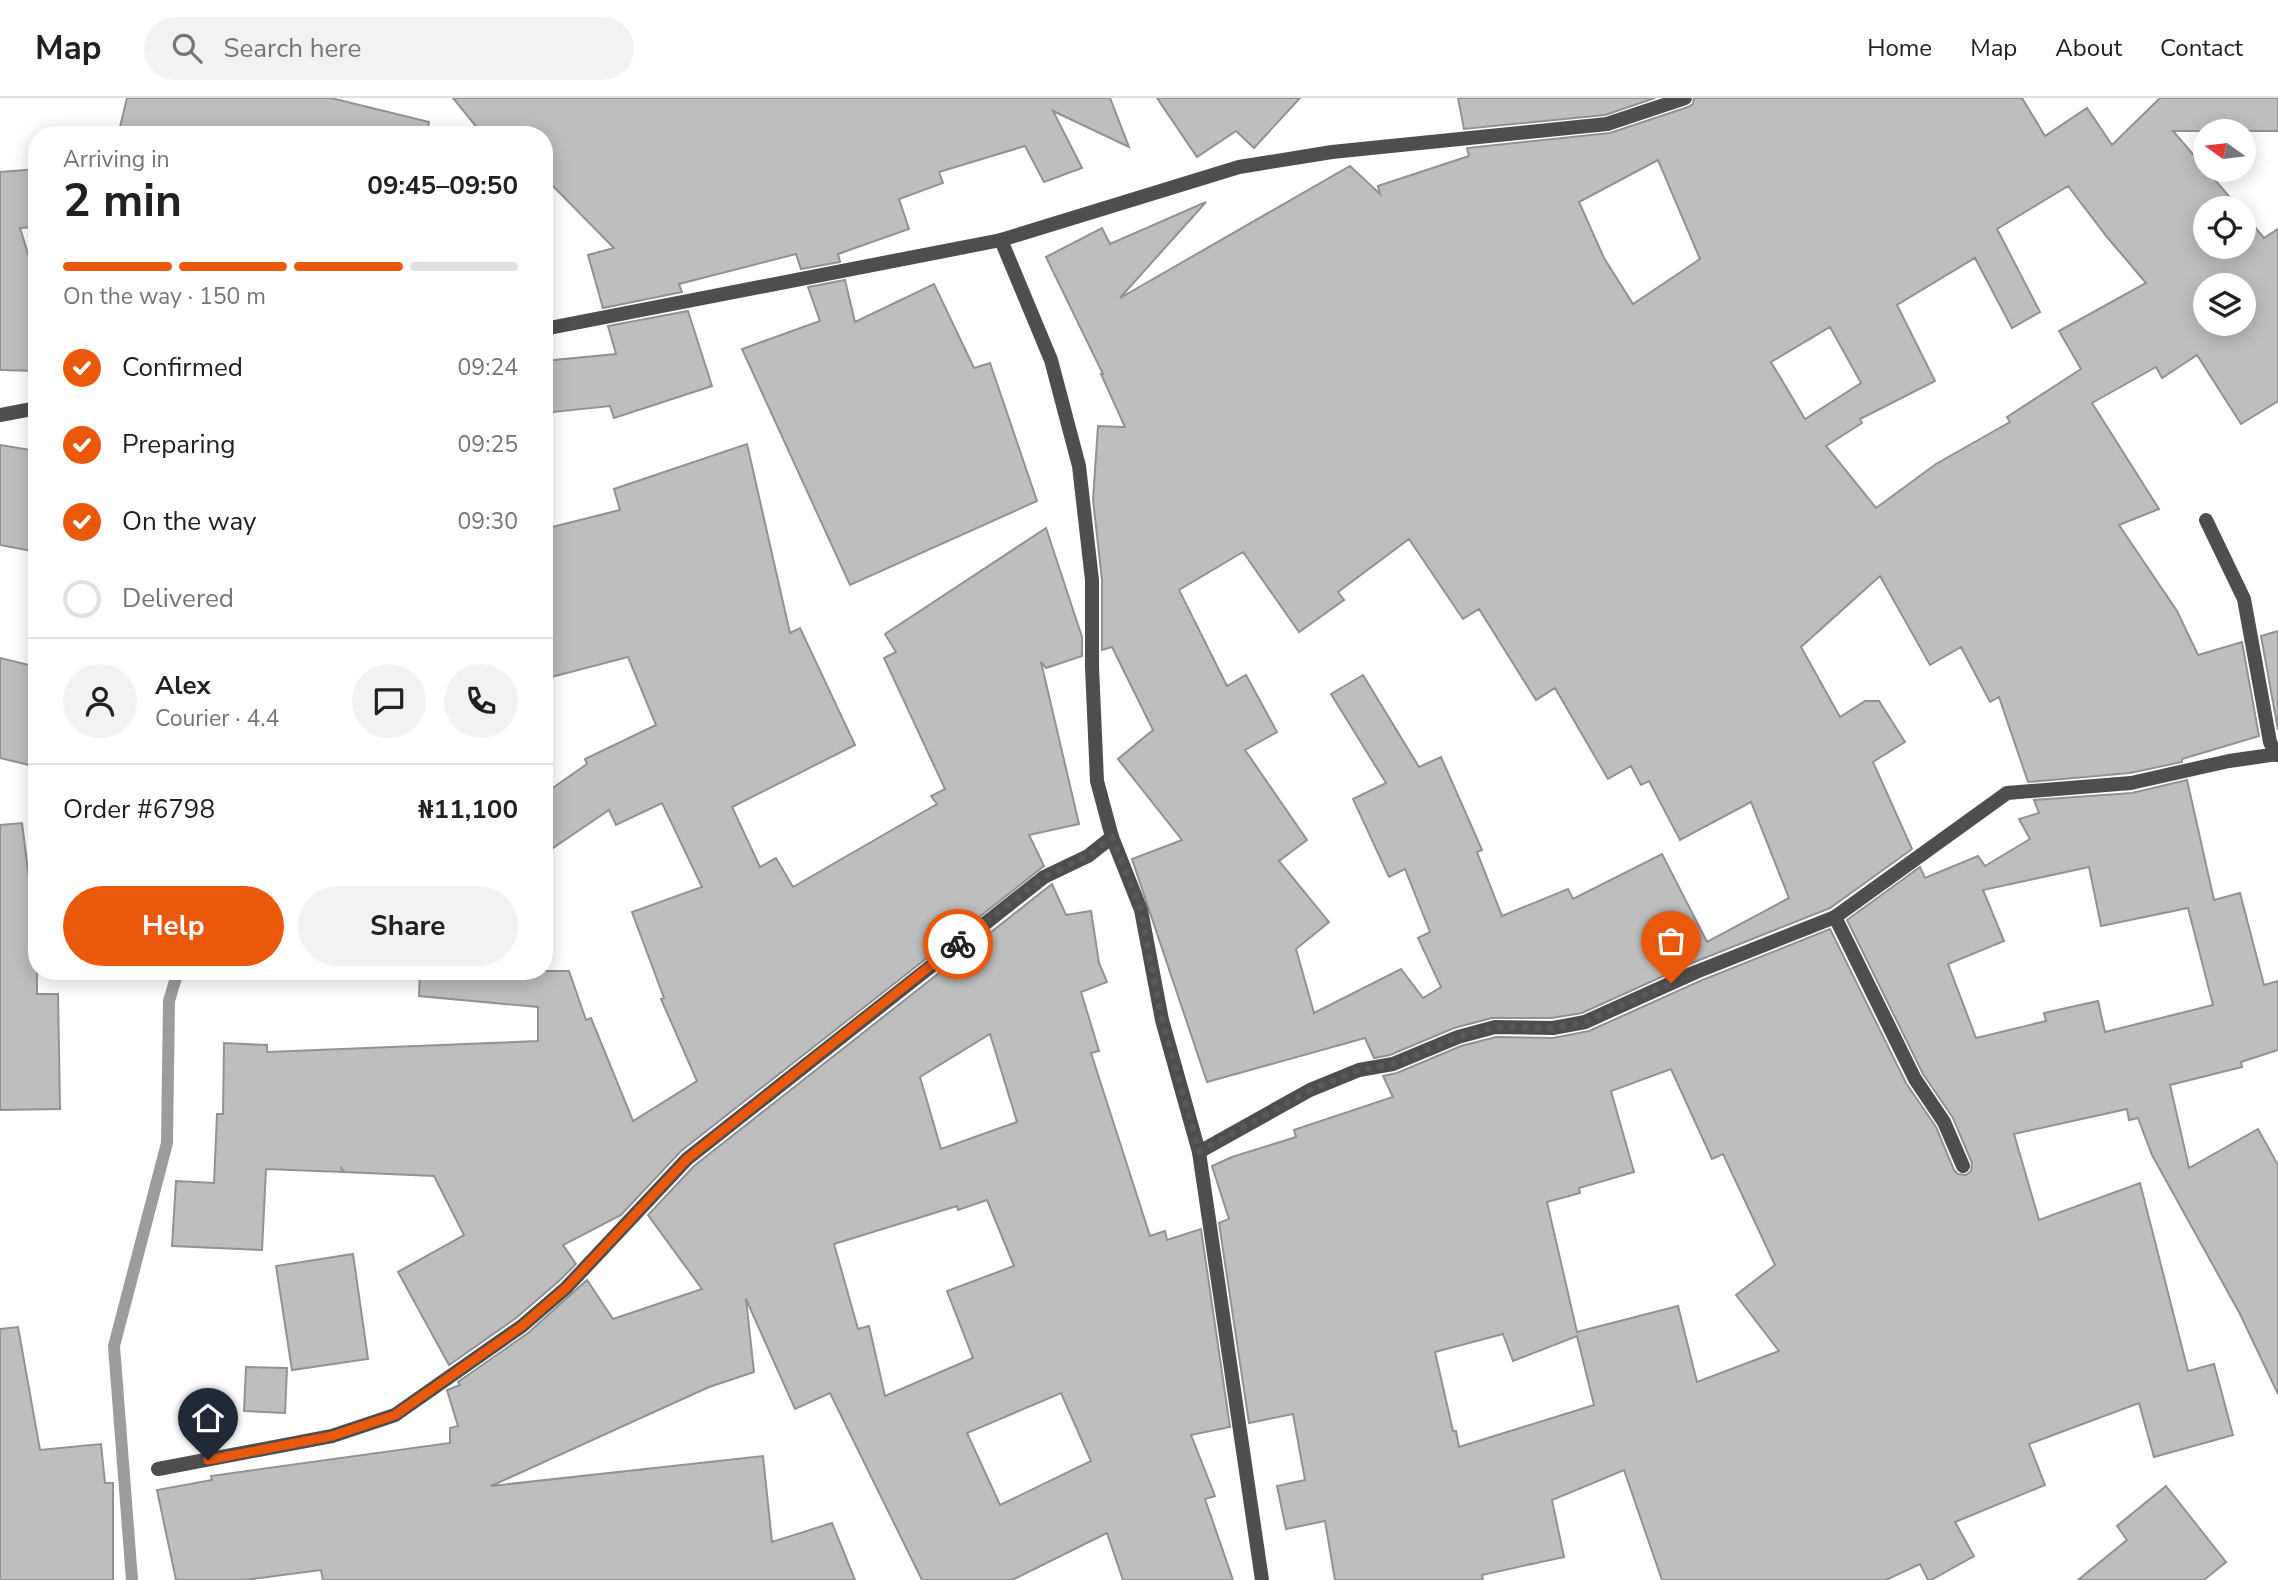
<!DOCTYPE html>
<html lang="en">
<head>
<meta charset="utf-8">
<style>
	:root { --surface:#fff; --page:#f2f2f2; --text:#202124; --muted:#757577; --line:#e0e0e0; --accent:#ea580c }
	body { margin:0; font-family:"Nunito Sans",sans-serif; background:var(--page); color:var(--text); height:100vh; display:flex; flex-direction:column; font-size:26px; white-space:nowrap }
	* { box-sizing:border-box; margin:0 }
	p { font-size:23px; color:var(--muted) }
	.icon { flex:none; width:38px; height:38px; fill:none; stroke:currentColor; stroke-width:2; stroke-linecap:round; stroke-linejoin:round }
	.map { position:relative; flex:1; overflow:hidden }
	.sheet { position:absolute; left:28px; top:28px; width:525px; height:854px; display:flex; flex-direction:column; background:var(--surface); border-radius:28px; box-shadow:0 4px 18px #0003 }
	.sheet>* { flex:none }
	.needle { width:46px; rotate:284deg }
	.buttons { position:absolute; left:2193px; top:21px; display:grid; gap:14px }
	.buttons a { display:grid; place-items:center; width:63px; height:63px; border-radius:50%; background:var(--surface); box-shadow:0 4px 18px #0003; font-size:35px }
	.pin { position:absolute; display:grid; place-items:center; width:60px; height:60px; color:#fff; margin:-72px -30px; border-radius:50% 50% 50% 0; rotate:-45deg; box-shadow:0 0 7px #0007 }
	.pin .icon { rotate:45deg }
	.courier { position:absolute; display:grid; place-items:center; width:70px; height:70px; margin:-35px; border:5px solid #ea580c; border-radius:50%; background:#fff; color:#222; box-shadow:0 2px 9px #0007 }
	.overview em { font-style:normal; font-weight:700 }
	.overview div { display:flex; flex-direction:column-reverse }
	.overview { display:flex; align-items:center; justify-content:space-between; height:119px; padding:0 35px }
	h1 { font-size:46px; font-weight:700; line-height:52px }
	.bar { display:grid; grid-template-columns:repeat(4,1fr); gap:10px 7px; align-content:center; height:84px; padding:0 35px }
	.bar i { height:9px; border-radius:5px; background:var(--line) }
	.bar .current { background:var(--accent) }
	.bar p { grid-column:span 4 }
	.line { display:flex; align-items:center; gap:18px; padding:0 35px; border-top:2px solid var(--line) }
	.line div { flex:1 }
	.round { display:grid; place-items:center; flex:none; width:74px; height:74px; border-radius:37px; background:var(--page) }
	ol { padding:0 35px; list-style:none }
	li { display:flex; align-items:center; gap:21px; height:77px }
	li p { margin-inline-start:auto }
	li .icon { padding:7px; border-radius:50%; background:var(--accent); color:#fff; stroke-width:4 }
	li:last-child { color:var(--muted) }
	li i { width:38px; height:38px; border:4px solid var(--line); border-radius:50% }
	.button { display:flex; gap:14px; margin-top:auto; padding:14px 35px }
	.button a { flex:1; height:80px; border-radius:42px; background:var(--accent); color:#fff; font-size:28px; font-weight:700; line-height:80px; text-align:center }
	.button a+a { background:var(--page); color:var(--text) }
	header { display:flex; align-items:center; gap:42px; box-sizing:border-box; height:98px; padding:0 35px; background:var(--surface); border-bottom:2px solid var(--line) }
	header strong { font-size:33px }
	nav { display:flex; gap:38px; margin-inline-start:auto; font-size:24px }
	.search { width:490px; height:63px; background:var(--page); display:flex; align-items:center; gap:18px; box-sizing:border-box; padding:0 24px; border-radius:38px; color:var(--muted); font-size:26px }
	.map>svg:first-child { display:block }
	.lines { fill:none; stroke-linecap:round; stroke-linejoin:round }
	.stream { stroke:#9c9c9c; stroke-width:12 }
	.building { fill:#bebebe; stroke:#929292; stroke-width:2; fill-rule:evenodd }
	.minor { stroke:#4e4e4e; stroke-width:14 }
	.done { stroke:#595959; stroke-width:7; stroke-dasharray:0 12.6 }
	.route { stroke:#ea580c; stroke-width:9 }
</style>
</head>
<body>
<header>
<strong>Map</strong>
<div class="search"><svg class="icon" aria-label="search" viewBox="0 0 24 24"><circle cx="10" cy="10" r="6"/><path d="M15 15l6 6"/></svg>Search here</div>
<nav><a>Home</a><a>Map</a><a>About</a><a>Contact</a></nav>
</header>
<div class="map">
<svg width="2278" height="1482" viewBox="0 0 2278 1482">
	<rect width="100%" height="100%" fill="#fff"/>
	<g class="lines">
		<polyline class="stream" points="132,1482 114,1248 167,1045 169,903 178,873"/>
	</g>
	<g class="building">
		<polygon points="127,0 331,0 429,24 427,37 118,37"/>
		<polygon points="453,0 1110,0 1129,49 1053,13 1082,70 1044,84 1025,48 939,74 943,85 899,101 909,131 838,156 840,164 801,171 796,156 679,186 682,194 603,210 588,157 614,150 544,79 544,37 483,37"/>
		<polygon points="1157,0 1300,0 1254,50 1236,33 1197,59"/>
		<polygon points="1458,0 1655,0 1605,17 1464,31"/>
		<path d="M1694 0H2022L2045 38 2087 10 2112 47 2160 0H2278V33H2173L2239 110H2205V149H2244V116L2264 140 2278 131V303L2241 326 2197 257 2162 280 2156 269 2092 305 2159 411 2119 427 2177 513 2198 557 2242 544 2259 638 2182 661V664L2130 675 2028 684 1999 599 1990 604 1961 549 1930 567 1880 478 1801 549 1840 619 1865 603H1879L1905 644 1873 664 1912 751 1830 810 1692 865 1582 915 1552 920H1492L1454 930 1390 957 1374 960 1365 940 1207 984 1132 761 1182 742 1118 661 1153 632 1112 549 1102 552V482L1093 402 1098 328 1125 329 1101 276H1103L1046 159 1102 130 1110 146 1206 104 1120 200 1350 68 1380 96 1378 88 1469 58 1467 50 1610 35 1688 9 1693 6ZM1658 62 1700 161 1633 206 1604 160 1579 104ZM2068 88 2107 139 2146 185 2059 233 2081 271 2007 319 2010 324 1936 366 1876 410 1826 348 1862 325 1860 321 1935 283 1897 207 1975 160 2012 230 2040 214 1997 131ZM2205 187H2244V226H2205ZM1830 229 1861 285 1805 321 1771 264ZM1409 441 1463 521 1479 511 1536 602 1555 590 1608 681 1631 668 1641 687 1649 683 1680 742 1751 704 1789 800 1707 844 1662 756 1573 801 1568 791 1502 818 1477 754 1482 752 1441 659 1419 669 1363 577 1331 596 1386 685 1353 701 1389 779 1405 771 1430 834 1418 840 1441 889 1423 900 1401 871 1314 915 1296 851 1329 824 1279 763 1307 742 1245 652 1277 634 1246 577 1227 588 1179 492 1243 454 1299 534 1344 502 1338 494Z"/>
		<polygon points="37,71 37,129 20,130 37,185 37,273 0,272 0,74"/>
		<polygon points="845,182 855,224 934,186 974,270 990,265 1037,403 850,487 742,251 820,223 808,189"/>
		<polygon points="688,213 712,288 614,320 610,308 544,315 544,263 616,256 608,228"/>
		<polygon points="747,346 790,535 800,530 855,647 732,709 760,769 776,760 793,789 937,706 931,698 945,691 884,560 896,554 885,536 1046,430 1082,539 1082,558 1046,570 1041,564 1079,726 1029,737 1044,768 681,1053 621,1117 563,1147 576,1166 559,1183 516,1220 449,1267 398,1174 464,1137 434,1078 344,1074 341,1069 342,1074 266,1071 262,1152 172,1148 176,1083 214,1085 217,1016 223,1016 224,945 267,947 267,954 538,943 538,909 419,898 420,873 569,873 586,922 591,920 633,1023 697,983 661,901 664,900 632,814 702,789 662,705 616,727 609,712 544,756 544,696 587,666 585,661 656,627 628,559 544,581 544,431 620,412 614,391"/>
		<polygon points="0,347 37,353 37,454 0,447"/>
		<polygon points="2278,533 2278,632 2261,538"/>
		<polygon points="0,560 37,569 37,669 0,660"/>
		<path d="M2187 682 2214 802 2240 795 2264 887 2278 883V952L2241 964 2242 969 2170 987 2189 1070 2258 1031 2278 1067V1296L2240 1216 2152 1057 2138 1020 2129 1022 2127 1011 2014 1036 2039 1122 2140 1085 2188 1273 2214 1266 2233 1337 2154 1359 2139 1305 2029 1346 2045 1387 1955 1424 1974 1458 1931 1482H1928L1920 1466 1886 1482H1662L1624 1372 1552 1402 1564 1459 1482 1477 1483 1482H1335L1325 1423 1286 1431 1277 1388 1305 1382 1293 1316 1249 1325 1219 1125 1229 1121 1212 1068 1232 1059 1296 1039 1294 1032 1393 999 1383 978 1397 975 1461 948 1496 939 1553 940 1589 933 1700 883 1830 831 1906 985 1936 1029 1954 1072 1958 1076 1966 1077 1971 1073 1972 1065 1953 1020 1923 976 1847 822 1920 769 1925 780 1978 758 1985 768 2030 741 2019 721 2039 715 2034 702 2132 695ZM2089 769 2101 828 2188 810 2213 907 2105 934 2098 903 2044 915 2046 923 1976 940 1948 866 2004 843 1983 792ZM1671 971 1712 1061 1723 1056 1775 1167 1736 1197 1779 1253 1697 1284 1678 1208 1577 1234 1547 1104 1580 1095 1579 1090 1634 1074 1611 993ZM1503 1236 1513 1263 1577 1238 1594 1307 1459 1349 1456 1333H1453L1435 1254Z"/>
		<polygon points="22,725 37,844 37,896 58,896 60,1011 0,1012 0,727"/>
		<path d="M1052 786 1066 817 1091 813 1099 865 1107 884 1081 894 1099 953 1091 955 1150 1138 1165 1133 1167 1142 1201 1131 1230 1329 1191 1337 1215 1398 1205 1401 1233 1482H1123L1107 1435 1012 1482H922L830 1295 795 1311 746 1201 754 1274 709 1289 491 1388 763 1358 772 1444 832 1425 855 1482H323L321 1472 245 1482H176L157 1392 212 1382 211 1378 450 1345V1330L458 1328 447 1292 460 1287 458 1284 528 1235 587 1182 613 1221 702 1191 648 1117 694 1068ZM990 936 1017 1024 941 1051 920 979ZM987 1102 1014 1168 947 1193 973 1260 885 1298 869 1228 858 1231 834 1146 957 1108 958 1112ZM1061 1295 1091 1363 1000 1407 967 1335Z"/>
		<polygon points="353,1156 368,1261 292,1272 276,1168"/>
		<polygon points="18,1229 40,1352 101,1346 105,1385 113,1385 113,1482 0,1482 0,1231"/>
		<polygon points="246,1269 287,1270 285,1315 244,1313"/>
		<polygon points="2166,1388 2226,1464 2204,1482 2078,1482 2127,1442 2117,1428"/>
	</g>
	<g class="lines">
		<g class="minor">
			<polyline points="1001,142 1051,262 1079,368 1092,482 1092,569 1097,683 1112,739 1141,812 1162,922 1199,1054 1262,1482"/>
			<polyline points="544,231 1001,142 1239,69 1332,54 1607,26 1685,0"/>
			<polyline points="0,317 37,310"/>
			<polyline points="2206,422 2244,501 2270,644 2276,657"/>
			<polyline points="1835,819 1915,981 1944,1024 1963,1068"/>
			<polyline points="1199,1054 1310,992 1359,972 1393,966 1458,939 1495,929 1553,930 1585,924 1696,874 1835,819 2007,695 2131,685 2229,663 2278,656"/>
			<polyline points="158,1371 332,1338 395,1317 522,1228 566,1190 687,1061 1044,779 1088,758 1112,739"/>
		</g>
	</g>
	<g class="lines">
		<polyline class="done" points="958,846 1044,779 1088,758 1112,739 1141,812 1162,922 1199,1054 1310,992 1359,972 1394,966 1458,939 1495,929 1553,930 1585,924 1671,885"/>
		<polyline class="route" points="208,1362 332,1338 395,1317 522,1228 566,1190 687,1061 958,846"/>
	</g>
</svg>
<div class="buttons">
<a><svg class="needle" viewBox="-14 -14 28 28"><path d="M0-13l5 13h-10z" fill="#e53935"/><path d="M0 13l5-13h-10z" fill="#757577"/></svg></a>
<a><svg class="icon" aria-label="locate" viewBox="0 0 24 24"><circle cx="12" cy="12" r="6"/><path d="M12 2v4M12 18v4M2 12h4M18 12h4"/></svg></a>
<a><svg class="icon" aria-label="layers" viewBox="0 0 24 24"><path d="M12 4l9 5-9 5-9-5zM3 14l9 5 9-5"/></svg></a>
</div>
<div class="pin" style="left:1671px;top:885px;background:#ea580c"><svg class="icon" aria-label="bag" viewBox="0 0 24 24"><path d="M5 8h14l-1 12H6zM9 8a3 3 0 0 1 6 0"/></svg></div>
<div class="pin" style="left:208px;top:1362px;background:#1f2937"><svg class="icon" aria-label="home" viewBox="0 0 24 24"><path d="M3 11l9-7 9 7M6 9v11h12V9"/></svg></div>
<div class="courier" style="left:958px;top:846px"><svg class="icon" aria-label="bike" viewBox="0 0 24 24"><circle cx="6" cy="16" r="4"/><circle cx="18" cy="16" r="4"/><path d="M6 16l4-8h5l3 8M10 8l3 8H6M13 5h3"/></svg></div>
<section class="sheet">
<div class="overview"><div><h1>2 min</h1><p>Arriving in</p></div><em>09:45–09:50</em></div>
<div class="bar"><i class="current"></i><i class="current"></i><i class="current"></i><i></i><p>On the way · 150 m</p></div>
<ol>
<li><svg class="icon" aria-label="check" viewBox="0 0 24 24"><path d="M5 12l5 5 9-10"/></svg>Confirmed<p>09:24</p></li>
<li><svg class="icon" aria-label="check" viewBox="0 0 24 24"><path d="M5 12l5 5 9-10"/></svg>Preparing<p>09:25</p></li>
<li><svg class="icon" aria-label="check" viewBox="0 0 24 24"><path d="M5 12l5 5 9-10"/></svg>On the way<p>09:30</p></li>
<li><i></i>Delivered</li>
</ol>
<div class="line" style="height:126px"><a class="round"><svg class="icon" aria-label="person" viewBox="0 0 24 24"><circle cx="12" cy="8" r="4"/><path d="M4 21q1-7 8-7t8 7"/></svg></a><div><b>Alex</b><p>Courier · 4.4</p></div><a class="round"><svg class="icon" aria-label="chat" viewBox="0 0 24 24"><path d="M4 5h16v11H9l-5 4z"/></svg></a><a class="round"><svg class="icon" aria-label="phone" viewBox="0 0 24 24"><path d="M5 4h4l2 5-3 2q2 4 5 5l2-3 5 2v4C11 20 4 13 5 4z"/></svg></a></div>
<div class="line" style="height:91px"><div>Order #6798</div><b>₦11,100</b></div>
<div class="button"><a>Help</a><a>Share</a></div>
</section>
</div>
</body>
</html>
